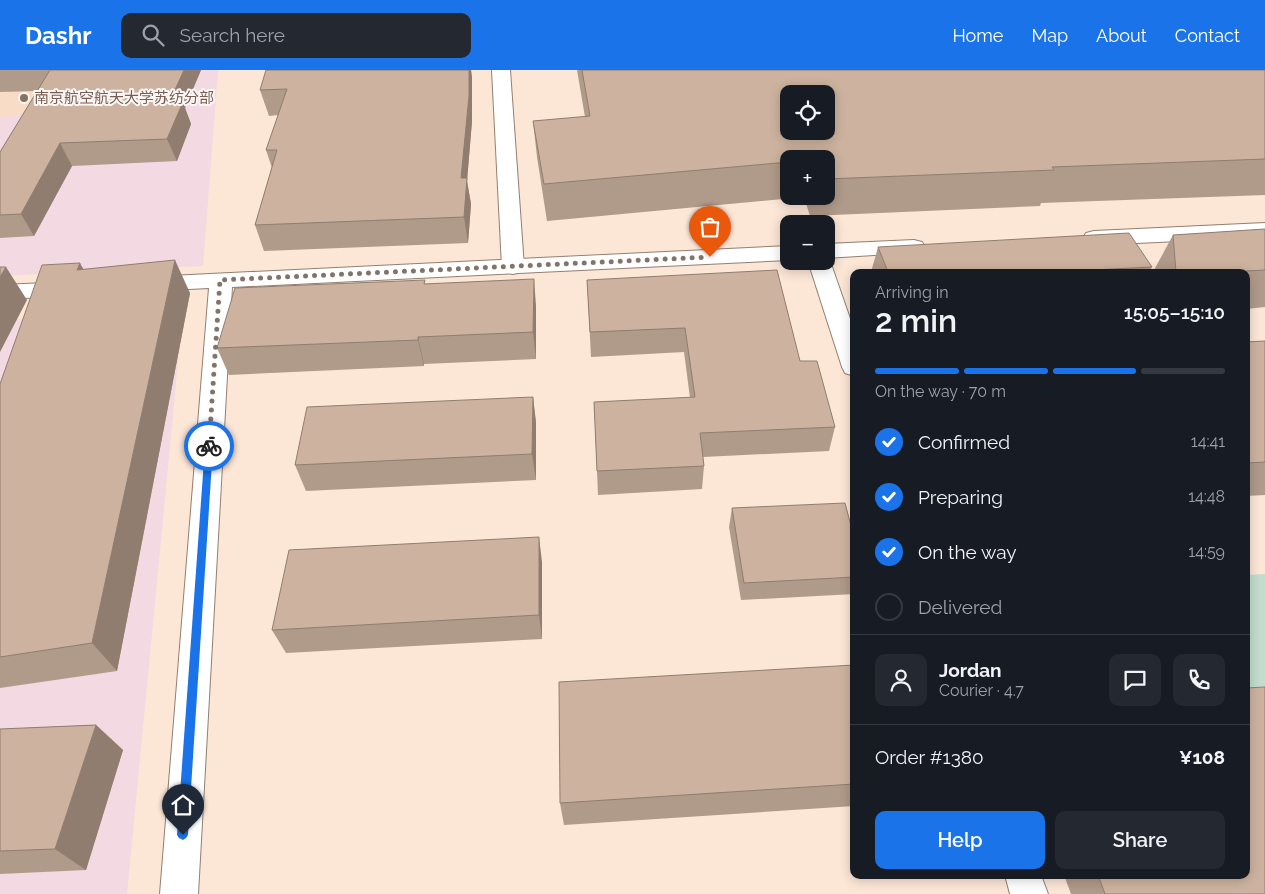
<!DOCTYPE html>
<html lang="en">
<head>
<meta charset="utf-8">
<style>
	:root { --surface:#171b24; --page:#242831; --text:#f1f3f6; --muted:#9ea1a6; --line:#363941; --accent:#1a73e8 }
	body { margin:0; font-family:Raleway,"Noto Sans SC",sans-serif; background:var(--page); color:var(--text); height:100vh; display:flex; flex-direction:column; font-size:19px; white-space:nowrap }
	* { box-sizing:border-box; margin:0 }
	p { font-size:16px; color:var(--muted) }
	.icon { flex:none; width:28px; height:28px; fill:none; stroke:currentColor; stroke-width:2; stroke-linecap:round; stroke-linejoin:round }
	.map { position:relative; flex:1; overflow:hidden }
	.panel { position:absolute; left:850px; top:199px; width:400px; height:610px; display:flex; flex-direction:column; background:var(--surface); border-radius:10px; box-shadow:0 2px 12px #0003 }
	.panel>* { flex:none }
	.tools { position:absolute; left:780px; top:15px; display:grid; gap:10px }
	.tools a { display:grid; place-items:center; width:55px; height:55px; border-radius:10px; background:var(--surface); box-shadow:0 2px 12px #0003; font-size:25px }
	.pin { position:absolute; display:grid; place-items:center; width:42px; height:42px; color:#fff; margin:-51px -21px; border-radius:50% 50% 50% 0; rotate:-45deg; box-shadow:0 0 5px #0007 }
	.pin .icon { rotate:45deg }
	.courier { position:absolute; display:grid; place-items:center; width:50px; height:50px; margin:-25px; border:4px solid #1a73e8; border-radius:50%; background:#fff; color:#222; box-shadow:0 1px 6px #0007 }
	.headline em { font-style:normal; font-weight:600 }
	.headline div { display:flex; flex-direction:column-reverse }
	.headline { display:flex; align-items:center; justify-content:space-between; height:85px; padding:0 25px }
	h1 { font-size:32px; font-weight:600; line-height:38px }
	.bar { display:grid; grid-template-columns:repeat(4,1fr); gap:8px 5px; align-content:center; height:60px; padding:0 25px }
	.bar i { height:6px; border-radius:4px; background:var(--line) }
	.bar .active { background:var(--accent) }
	.bar p { grid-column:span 4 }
	.line { display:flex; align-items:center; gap:12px; padding:0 25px; border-top:1px solid var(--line) }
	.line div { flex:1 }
	.round { display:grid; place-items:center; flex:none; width:52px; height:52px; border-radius:10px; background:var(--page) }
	ol { padding:0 25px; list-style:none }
	li { display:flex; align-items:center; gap:15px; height:55px }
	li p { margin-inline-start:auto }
	li .icon { padding:5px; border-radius:50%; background:var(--accent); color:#fff; stroke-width:4 }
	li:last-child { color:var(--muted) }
	li i { width:28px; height:28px; border:2px solid var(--line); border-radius:50% }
	.button { display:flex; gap:10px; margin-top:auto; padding:10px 25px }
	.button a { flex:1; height:58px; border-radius:10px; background:var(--accent); color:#fff; font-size:20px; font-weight:600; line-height:58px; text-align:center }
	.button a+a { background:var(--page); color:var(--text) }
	header { display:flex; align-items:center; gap:30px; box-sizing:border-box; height:70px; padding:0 25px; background:var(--accent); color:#fff }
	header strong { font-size:24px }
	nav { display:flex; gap:28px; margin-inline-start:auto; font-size:18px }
	.search { width:350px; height:45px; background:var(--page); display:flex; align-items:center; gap:12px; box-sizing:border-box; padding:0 18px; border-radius:10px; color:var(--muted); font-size:19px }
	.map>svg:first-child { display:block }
	.commercial { fill:#f2d9e2 }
	.built { fill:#f8dcc6 }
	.green { fill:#c2ddcb }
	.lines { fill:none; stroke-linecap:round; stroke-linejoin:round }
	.minor-casing { stroke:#937f70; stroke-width:2 }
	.tertiary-casing { stroke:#937f70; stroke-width:2 }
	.minor { fill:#fff; fill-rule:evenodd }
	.tertiary { fill:#fff; fill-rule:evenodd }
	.wall { fill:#b09a89; fill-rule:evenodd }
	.shaded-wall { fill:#907d6f }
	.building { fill:#cdb39f; stroke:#907d6f; fill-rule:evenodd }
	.route { fill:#1a73e8 }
	.done { stroke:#82746b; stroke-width:5; stroke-dasharray:0 9 }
	.education-dot { fill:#8d6e63; stroke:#fcf7f4; stroke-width:2 }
	.labels { text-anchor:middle; stroke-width:4; stroke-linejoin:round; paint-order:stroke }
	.far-education-label { font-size:15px; fill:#785e54; stroke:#fcf7f4; text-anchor:start }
</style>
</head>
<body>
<header>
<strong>Dashr</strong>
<div class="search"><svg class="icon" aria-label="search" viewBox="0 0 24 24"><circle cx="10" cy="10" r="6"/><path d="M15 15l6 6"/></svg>Search here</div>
<nav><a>Home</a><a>Map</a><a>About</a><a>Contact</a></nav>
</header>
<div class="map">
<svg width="1265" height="824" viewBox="0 0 1265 824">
	<rect width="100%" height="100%" fill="#fce6d6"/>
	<g class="commercial">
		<polygon points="0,0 218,0 203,196 0,206"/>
		<polygon points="183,240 127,824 0,824 0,250"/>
	</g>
	<polygon class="built" points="59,9 38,45 0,47 0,11"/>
	<polygon class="green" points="1265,504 1265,640 1246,632 1246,505"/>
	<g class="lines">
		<defs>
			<g id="minor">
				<polygon points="492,0 510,0 524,197 521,202 513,204 505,202 502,197"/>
				<polygon points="826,186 830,191 854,260 854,306 845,303 842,297 808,191 826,191"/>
				<polygon points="1005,805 1041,805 1048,824 1010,824"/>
			</g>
			<g id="tertiary">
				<polygon points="1265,153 1265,167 1094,175 1086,173 1083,168 1086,163 1094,161"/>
				<polygon points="914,170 922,172 925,177 922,182 826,188 826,174"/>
				<polygon points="789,176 789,190 232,217 198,824 160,824 209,218 149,221 141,219 138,214 141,209 149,207"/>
				<polygon points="71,212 79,214 82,219 79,224 71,226 0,229 0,215"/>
			</g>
		</defs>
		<use href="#minor" class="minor-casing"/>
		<use href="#tertiary" class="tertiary-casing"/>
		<use href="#minor" class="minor"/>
		<use href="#tertiary" class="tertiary"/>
	</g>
	<g class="wall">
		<polygon points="0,0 201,0 185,38 191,54 177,91 72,96 34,166 0,168 0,82 37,21 0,22"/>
		<polygon points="266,0 471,0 472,8 472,51 467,111 471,134 468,173 264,181 255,155 272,98 266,80 278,45 269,46 260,20"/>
		<path d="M577 0H1265V125L1041 133 1040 136 810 146 804 127 547 151 537 87 533 51 585 47ZM789 89H826V126H789Z"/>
		<polygon points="1265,159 1265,237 1246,239 1246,202 1153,202 1173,165"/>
		<polygon points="878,177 1152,197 1149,202 871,202"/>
		<polygon points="83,199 190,223 117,601 0,618 0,314"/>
		<polygon points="587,210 800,291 835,357 829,381 703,387 704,396 702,419 598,425 594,332 690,328 684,282 591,287"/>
		<polygon points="426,214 536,236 536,289 424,294 424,296 229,305 217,278"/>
		<polygon points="1265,271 1265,425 1246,426 1246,272"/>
		<polygon points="533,327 536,353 536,410 306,421 295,395"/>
		<polygon points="732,438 854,467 854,524 741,530 729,457"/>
		<polygon points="542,492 542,569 286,583 272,560"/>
		<polygon points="854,595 854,736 564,755 560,733"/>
		<polygon points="96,655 123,680 86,800 0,804 0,659"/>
		<polygon points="1064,805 1246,805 1265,824 1071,824"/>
	</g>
	<g class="shaded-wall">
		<polygon points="184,0 201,0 185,38 191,54 177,91 167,69 169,33"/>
		<polygon points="469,0 471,0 472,8 472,51 467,111 471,134 468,173 464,147 461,108"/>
		<polygon points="60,73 72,96 34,166 21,144"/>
		<polygon points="175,190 190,223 117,601 92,573"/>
		<polygon points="80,193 98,226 77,200"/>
		<polygon points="6,197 27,230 0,282 0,207"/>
		<polygon points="534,209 536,236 536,289 533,262"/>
		<polygon points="418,267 424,294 424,296 418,270"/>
		<polygon points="533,327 536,353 536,410 532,384"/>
		<polygon points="539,467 542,492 542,569 539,545"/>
		<polygon points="96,655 123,680 86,800 55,779"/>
	</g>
	<g class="building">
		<polygon points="50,0 184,0 169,33 183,32 167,69 60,73 21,144 0,145 0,82"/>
		<polygon points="266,0 469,0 469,26 461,108 467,108 464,147 255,155 277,80 266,80 287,19 260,20"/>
		<path d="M582 0H1265V89L1052 97 1054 100 826 109V89H789V92L544 114 533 51 590 46ZM789 24H826V61H789Z"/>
		<polygon points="1265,159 1265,200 1227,202 1176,202 1173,165"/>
		<polygon points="1129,163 1152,197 1053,202 888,202 878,177"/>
		<polygon points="175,190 92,573 0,587 0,314 42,195 80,193 77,200"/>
		<polygon points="0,197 6,197 0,207"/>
		<polygon points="777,200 800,291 817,291 835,357 700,363 704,396 597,401 594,332 695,327 685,258 590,262 587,210"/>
		<polygon points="534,209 533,262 418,267 418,270 217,278 235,218 425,210 424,214"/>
		<polygon points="1265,271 1265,392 1246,393 1246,272"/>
		<polygon points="533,327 532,384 295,395 307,337"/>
		<polygon points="845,433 854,467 854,507 744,513 732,438"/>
		<polygon points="539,467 539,545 272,560 289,480"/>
		<polygon points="854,595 854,714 560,733 559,612"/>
		<polygon points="1265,617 1265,824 1105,824 1098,805 1246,805 1246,618"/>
		<polygon points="96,655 55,779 0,781 0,659"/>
	</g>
	<polygon class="route" points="209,373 213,376 188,765 186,768 183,770 179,768 177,765 205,376"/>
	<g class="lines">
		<polyline class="done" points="209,376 220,210 710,187"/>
	</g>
	<circle class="education-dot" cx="24" cy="28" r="5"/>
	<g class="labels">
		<g class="far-education-label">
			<text x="34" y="33">南京航空航天大学苏纺分部</text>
		</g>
	</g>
</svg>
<div class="tools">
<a><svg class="icon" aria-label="locate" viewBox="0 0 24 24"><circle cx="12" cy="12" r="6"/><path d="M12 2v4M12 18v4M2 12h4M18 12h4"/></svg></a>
<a>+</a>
<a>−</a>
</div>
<div class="pin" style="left:710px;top:187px;background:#ea580c"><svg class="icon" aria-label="bag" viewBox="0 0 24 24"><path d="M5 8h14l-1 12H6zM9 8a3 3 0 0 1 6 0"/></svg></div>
<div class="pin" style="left:183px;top:765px;background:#1f2937"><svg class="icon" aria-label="home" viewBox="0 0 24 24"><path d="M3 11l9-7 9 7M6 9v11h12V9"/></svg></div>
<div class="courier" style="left:209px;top:376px"><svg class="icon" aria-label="bike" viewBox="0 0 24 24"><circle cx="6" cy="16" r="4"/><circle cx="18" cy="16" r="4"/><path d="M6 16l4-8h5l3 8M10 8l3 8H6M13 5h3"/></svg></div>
<section class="panel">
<div class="headline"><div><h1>2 min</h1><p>Arriving in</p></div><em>15:05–15:10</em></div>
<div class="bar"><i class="active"></i><i class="active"></i><i class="active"></i><i></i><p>On the way · 70 m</p></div>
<ol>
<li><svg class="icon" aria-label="check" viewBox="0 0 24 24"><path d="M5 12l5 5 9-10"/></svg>Confirmed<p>14:41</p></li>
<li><svg class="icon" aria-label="check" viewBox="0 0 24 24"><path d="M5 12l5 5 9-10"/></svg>Preparing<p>14:48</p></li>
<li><svg class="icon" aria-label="check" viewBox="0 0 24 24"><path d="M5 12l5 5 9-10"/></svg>On the way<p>14:59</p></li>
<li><i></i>Delivered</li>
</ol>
<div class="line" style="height:90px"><a class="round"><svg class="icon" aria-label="person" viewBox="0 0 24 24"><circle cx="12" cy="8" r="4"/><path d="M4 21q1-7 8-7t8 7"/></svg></a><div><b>Jordan</b><p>Courier · 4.7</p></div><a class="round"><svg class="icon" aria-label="chat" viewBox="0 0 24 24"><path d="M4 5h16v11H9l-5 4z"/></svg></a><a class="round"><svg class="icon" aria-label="phone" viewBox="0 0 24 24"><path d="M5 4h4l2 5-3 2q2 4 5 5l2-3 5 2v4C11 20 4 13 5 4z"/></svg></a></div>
<div class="line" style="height:65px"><div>Order #1380</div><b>¥108</b></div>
<div class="button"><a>Help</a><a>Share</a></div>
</section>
</div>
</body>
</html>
